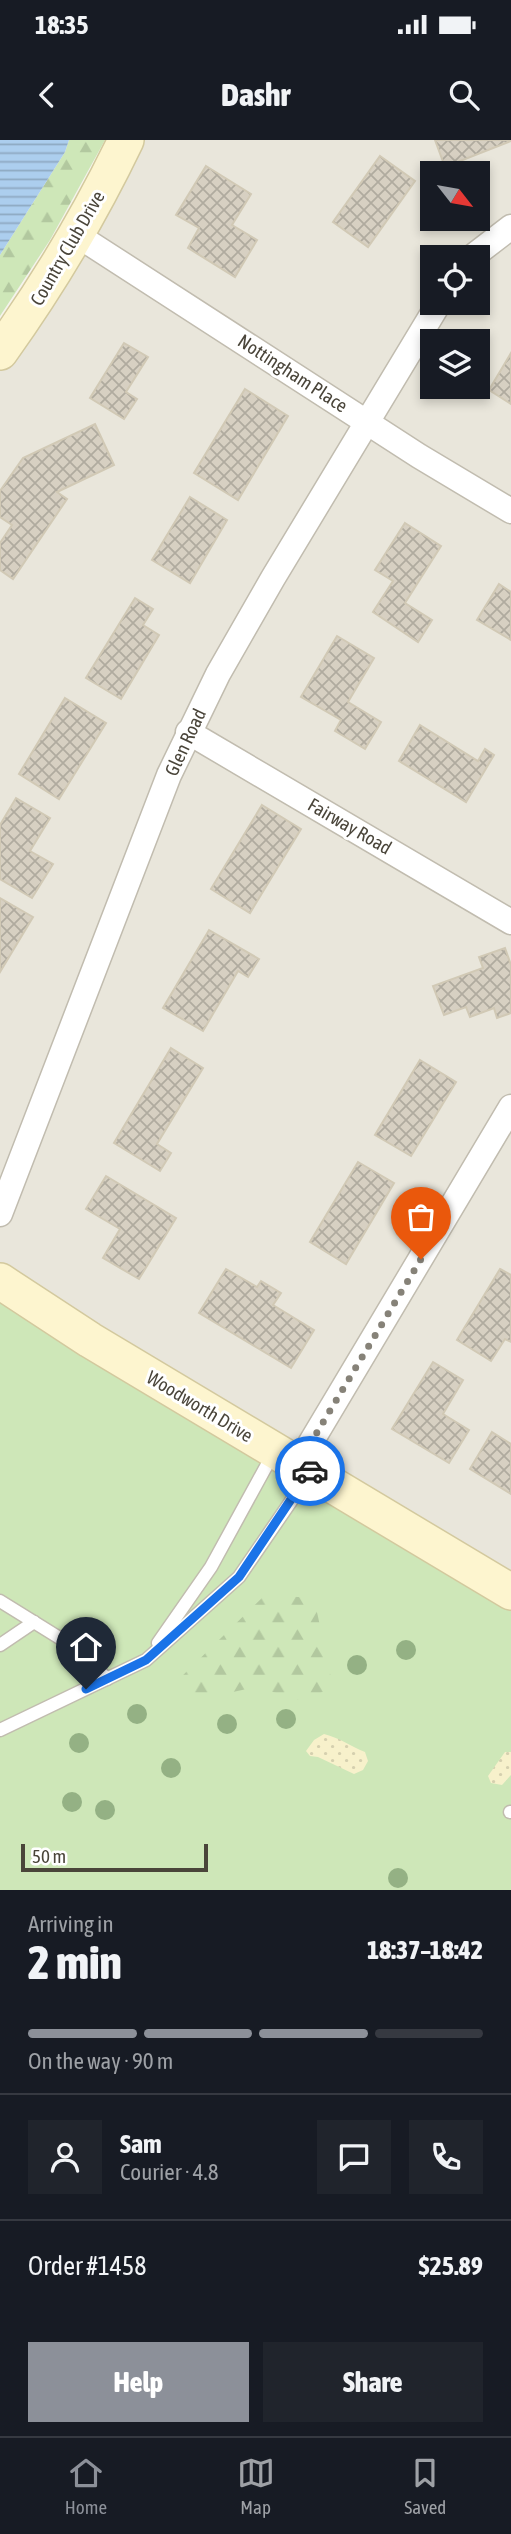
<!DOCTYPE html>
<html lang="en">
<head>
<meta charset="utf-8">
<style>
	:root { --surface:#171b24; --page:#20242c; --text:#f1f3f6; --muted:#9ea1a6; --line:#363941; --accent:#8c9099 }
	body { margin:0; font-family:"Asap Condensed",sans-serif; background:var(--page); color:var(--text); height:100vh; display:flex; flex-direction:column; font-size:26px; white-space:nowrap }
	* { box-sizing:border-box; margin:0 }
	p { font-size:23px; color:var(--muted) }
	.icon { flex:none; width:38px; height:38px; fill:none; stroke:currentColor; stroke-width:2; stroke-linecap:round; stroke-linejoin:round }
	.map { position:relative; height:1750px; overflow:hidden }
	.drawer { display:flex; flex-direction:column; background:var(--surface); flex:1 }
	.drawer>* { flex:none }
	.needle { width:46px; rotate:121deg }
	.fabs { position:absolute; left:420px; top:21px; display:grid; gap:14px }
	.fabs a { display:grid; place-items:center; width:70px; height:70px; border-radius:0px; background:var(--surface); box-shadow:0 4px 10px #0003; font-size:35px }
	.scale { position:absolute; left:21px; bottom:18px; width:187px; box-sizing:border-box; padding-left:7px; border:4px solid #4a453a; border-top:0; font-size:19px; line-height:24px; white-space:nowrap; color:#4a453a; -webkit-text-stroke:5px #fff; paint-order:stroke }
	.pin { position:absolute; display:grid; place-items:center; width:60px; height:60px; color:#fff; margin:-72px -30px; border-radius:50% 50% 50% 0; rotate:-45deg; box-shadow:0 0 7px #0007 }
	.pin .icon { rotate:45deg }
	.courier { position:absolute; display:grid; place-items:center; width:70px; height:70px; margin:-35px; border:5px solid #1a73e8; border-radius:50%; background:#fff; color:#222; box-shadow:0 2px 9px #0007 }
	.overview em { font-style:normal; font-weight:800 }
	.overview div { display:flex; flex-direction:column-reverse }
	.overview { display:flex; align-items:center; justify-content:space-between; height:119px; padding:0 28px }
	h1 { font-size:46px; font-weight:800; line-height:52px }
	.bar { display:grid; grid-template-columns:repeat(4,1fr); gap:10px 7px; align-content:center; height:84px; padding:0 28px }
	.bar i { height:9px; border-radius:5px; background:var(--line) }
	.bar .current { background:var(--accent) }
	.bar p { grid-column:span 4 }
	.line { display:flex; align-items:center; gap:18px; padding:0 28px; border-top:2px solid var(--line) }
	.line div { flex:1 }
	.round { display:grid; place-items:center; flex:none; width:74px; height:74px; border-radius:0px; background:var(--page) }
	.cta { display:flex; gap:14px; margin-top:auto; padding:14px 28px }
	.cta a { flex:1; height:80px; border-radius:0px; background:var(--accent); color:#fff; font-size:28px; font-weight:800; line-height:80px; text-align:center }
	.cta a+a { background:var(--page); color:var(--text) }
	.status { display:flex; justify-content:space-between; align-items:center; height:49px; padding:0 35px; background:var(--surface); direction:ltr }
	.status svg { height:19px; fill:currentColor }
	header { display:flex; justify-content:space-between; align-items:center; height:91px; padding:0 28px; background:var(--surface); font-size:32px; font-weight:800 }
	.dock { display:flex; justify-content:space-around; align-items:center; height:98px; border-top:2px solid var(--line); background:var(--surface); font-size:19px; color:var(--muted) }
	.dock a { display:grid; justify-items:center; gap:4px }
	.dock .current { color:var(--accent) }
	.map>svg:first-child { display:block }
	.residential { fill:#e9e6db; fill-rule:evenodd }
	.green { fill:#cee7b8 }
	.forest { fill:url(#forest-firs) }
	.sand { fill:url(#sand-dots) }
	.water { fill:url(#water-rules) }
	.building { fill:url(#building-cross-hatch); stroke:#d1c9b5; stroke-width:2 }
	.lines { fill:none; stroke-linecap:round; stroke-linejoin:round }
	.lane-casing { stroke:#c1bcaf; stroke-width:15 }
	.street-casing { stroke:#c1bcaf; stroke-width:27 }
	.secondary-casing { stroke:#d3c99e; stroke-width:38 }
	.lane { stroke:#fff; stroke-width:12 }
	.street { stroke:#fff; stroke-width:24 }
	.secondary { stroke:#fdf5cf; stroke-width:35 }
	.tree { fill:#94b184 }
	.done { stroke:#868278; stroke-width:7; stroke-dasharray:0 12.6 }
	.route { stroke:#1a73e8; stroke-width:9 }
	.labels { text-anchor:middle; stroke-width:6; stroke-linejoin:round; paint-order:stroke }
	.street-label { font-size:19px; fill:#4a453a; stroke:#fff }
</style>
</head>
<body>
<div class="status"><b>18:35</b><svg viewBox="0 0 49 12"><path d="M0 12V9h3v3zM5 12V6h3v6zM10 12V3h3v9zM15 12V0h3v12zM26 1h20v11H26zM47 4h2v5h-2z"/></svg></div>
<header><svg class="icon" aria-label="back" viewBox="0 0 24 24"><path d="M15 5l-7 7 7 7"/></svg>Dashr<svg class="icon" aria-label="search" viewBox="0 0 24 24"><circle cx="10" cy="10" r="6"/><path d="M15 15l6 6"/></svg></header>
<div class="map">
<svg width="511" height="1750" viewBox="0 0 511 1750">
	<defs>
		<pattern id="forest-firs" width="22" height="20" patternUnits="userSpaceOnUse" patternTransform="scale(1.75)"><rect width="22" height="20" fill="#cee7b8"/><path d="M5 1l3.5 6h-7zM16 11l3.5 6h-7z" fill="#b2c89f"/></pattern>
		<pattern id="sand-dots" width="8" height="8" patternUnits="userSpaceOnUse" patternTransform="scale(1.75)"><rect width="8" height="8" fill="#f7f1cb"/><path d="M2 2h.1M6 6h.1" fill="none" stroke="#d5d0af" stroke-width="1.8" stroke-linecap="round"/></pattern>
		<pattern id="water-rules" width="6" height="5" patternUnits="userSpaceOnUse" patternTransform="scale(1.75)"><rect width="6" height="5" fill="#acceee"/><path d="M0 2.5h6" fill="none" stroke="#8ea9c2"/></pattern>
		<pattern id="building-cross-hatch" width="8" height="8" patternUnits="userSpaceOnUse" patternTransform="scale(1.75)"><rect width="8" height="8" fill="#d7d0c2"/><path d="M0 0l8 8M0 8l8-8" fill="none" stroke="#b0ab9f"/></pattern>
	</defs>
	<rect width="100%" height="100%" fill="#f5f3ec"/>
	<path class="residential" d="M126 0H511V1452L0 1141V212ZM432 33H478V79H432ZM432 117H478V163H432ZM432 201H478V247H432Z"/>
	<polygon class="green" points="0,1141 511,1452 511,1750 0,1750"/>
	<g class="forest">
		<polygon points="69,0 105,0 50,100 0,176 0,115 65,12"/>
		<polygon points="265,1455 314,1458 333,1547 303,1561 256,1547 219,1555 188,1557 177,1541"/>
	</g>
	<g class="sand">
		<path d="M324 1594C340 1598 350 1606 365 1612L368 1621 363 1630 354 1634 318 1617 310 1616 306 1611 314 1600Z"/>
		<polygon points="505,1612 511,1612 511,1635 502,1645 491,1643 488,1636"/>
	</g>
	<polygon class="water" points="0,0 69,0 65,12 0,115"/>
	<g class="building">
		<polygon points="435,0 511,0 511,1 445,27"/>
		<polygon points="380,16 415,41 368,107 333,82"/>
		<polygon points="206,26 251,54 232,85 257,100 235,137 188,108 199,88 176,75"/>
		<polygon points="124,203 148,217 126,252 137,259 124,279 90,258"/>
		<polygon points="511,213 511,264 489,250"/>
		<polygon points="245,249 288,276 238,360 194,333"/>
		<polygon points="95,284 114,325 57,352 67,359 13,439 0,430 0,403 12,385 0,377 0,351 23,318"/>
		<polygon points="190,357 227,380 190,443 152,420"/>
		<polygon points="405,383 441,406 405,463 432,480 418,502 373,472 393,441 375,430"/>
		<polygon points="499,444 511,452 511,500 477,480"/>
		<polygon points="135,458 153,469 143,485 159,495 121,559 86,538"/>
		<polygon points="337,496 374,518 348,562 381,582 365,609 335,591 341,580 301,557"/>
		<polygon points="65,558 106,583 59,659 19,634"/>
		<polygon points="420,585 478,621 485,609 494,615 466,662 399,621"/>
		<polygon points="16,658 50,678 30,711 53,724 32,758 0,739 0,685"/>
		<polygon points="262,665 301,689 250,773 211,749"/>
		<polygon points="0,758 33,777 0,832"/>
		<polygon points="209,790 259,819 248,837 238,831 203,891 163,868"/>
		<polygon points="505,808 511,825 511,873 497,878 494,868 470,877 466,867 444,875 433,846 483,828 479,817"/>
		<polygon points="171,908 203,928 157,1004 171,1013 160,1031 114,1003"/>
		<polygon points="420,920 456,942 411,1016 375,995"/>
		<polygon points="358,1022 394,1043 346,1124 310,1102"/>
		<polygon points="106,1036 176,1078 139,1139 103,1118 120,1089 86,1069"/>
		<polygon points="226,1129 257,1147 261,1141 281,1153 273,1165 314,1190 291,1228 199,1173"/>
		<polygon points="500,1129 511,1135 511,1202 505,1199 491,1221 457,1200"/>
		<polygon points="433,1222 463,1240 443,1274 469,1290 449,1323 392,1289"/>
		<polygon points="492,1292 511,1304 511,1354 470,1329"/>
	</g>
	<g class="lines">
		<defs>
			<g id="lane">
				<polyline points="0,1461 79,1510 107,1539"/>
				<polyline points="158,1503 211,1427 274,1312"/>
				<polyline points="0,1505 34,1482"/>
				<polyline points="0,1590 146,1520 239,1437 309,1335"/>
				<polyline points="510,1672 511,1672"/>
			</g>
			<g id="street">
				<polyline points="77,95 419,316 511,371"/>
				<polyline points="472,117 511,87"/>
				<polyline points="188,592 511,782"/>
				<polyline points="0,1074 169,635 218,534 273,438 439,163"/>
				<polyline points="298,1324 511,967"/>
			</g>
			<g id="secondary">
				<path d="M0 212C48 145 90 75 126 0"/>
				<polyline points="0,1141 90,1200 511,1452"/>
			</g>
		</defs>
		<use href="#lane" class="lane-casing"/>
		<use href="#street" class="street-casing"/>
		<use href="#secondary" class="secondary-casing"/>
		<use href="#lane" class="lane"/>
		<use href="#street" class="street"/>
		<use href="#secondary" class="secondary"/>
	</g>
	<g class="tree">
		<circle cx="406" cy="1510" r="10"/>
		<circle cx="357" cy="1525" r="10"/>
		<circle cx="137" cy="1574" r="10"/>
		<circle cx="286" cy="1579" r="10"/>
		<circle cx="227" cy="1584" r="10"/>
		<circle cx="79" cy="1603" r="10"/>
		<circle cx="171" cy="1628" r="10"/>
		<circle cx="72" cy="1662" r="10"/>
		<circle cx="105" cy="1670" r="10"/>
		<circle cx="398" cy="1738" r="10"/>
	</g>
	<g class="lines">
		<polyline class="done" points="310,1331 298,1324 421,1119"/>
		<polyline class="route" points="86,1549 146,1520 239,1437 310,1331"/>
	</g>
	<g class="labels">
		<g class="street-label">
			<text transform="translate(67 108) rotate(-60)" y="7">Country Club Drive</text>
			<text transform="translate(293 233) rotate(33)" y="7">Nottingham Place</text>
			<text transform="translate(185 602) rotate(-65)" y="7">Glen Road</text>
			<text transform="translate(350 686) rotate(30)" y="7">Fairway Road</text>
			<text transform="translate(200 1266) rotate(31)" y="7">Woodworth Drive</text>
		</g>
	</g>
</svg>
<div class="fabs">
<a><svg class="needle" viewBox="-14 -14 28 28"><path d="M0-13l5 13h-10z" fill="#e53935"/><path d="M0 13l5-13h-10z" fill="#9ea1a6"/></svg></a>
<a><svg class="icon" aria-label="locate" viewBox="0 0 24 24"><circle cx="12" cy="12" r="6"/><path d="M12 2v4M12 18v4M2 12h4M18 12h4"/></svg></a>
<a><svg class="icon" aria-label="layers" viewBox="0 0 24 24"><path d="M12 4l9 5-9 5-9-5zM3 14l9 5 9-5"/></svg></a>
</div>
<div class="scale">50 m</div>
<div class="pin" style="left:421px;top:1119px;background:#ea580c"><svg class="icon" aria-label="bag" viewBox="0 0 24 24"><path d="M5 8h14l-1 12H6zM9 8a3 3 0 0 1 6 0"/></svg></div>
<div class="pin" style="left:86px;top:1549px;background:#1f2937"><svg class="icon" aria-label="home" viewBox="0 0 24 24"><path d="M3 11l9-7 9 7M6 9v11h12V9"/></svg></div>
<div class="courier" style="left:310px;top:1331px"><svg class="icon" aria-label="car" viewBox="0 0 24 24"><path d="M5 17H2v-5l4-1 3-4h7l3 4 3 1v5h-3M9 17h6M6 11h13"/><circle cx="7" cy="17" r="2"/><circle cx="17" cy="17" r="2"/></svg></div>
</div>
<section class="drawer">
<div class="overview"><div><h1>2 min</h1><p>Arriving in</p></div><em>18:37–18:42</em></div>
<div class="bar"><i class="current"></i><i class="current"></i><i class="current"></i><i></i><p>On the way · 90 m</p></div>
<div class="line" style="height:126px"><a class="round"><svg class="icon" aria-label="person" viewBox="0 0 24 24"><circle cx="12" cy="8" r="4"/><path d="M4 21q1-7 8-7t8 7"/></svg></a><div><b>Sam</b><p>Courier · 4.8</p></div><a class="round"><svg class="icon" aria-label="chat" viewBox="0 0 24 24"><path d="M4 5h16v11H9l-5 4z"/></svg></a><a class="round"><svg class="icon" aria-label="phone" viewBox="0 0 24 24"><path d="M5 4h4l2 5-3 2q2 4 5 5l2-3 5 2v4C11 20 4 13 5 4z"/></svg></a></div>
<div class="line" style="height:91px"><div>Order #1458</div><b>$25.89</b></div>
<div class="cta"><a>Help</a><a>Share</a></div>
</section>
<nav class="dock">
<a class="current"><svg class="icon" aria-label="home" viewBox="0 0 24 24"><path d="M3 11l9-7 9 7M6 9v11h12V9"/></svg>Home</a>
<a><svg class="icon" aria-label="map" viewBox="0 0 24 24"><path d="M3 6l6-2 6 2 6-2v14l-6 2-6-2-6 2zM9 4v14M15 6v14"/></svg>Map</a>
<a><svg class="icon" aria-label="saved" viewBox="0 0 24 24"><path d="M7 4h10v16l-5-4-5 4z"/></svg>Saved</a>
</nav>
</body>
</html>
